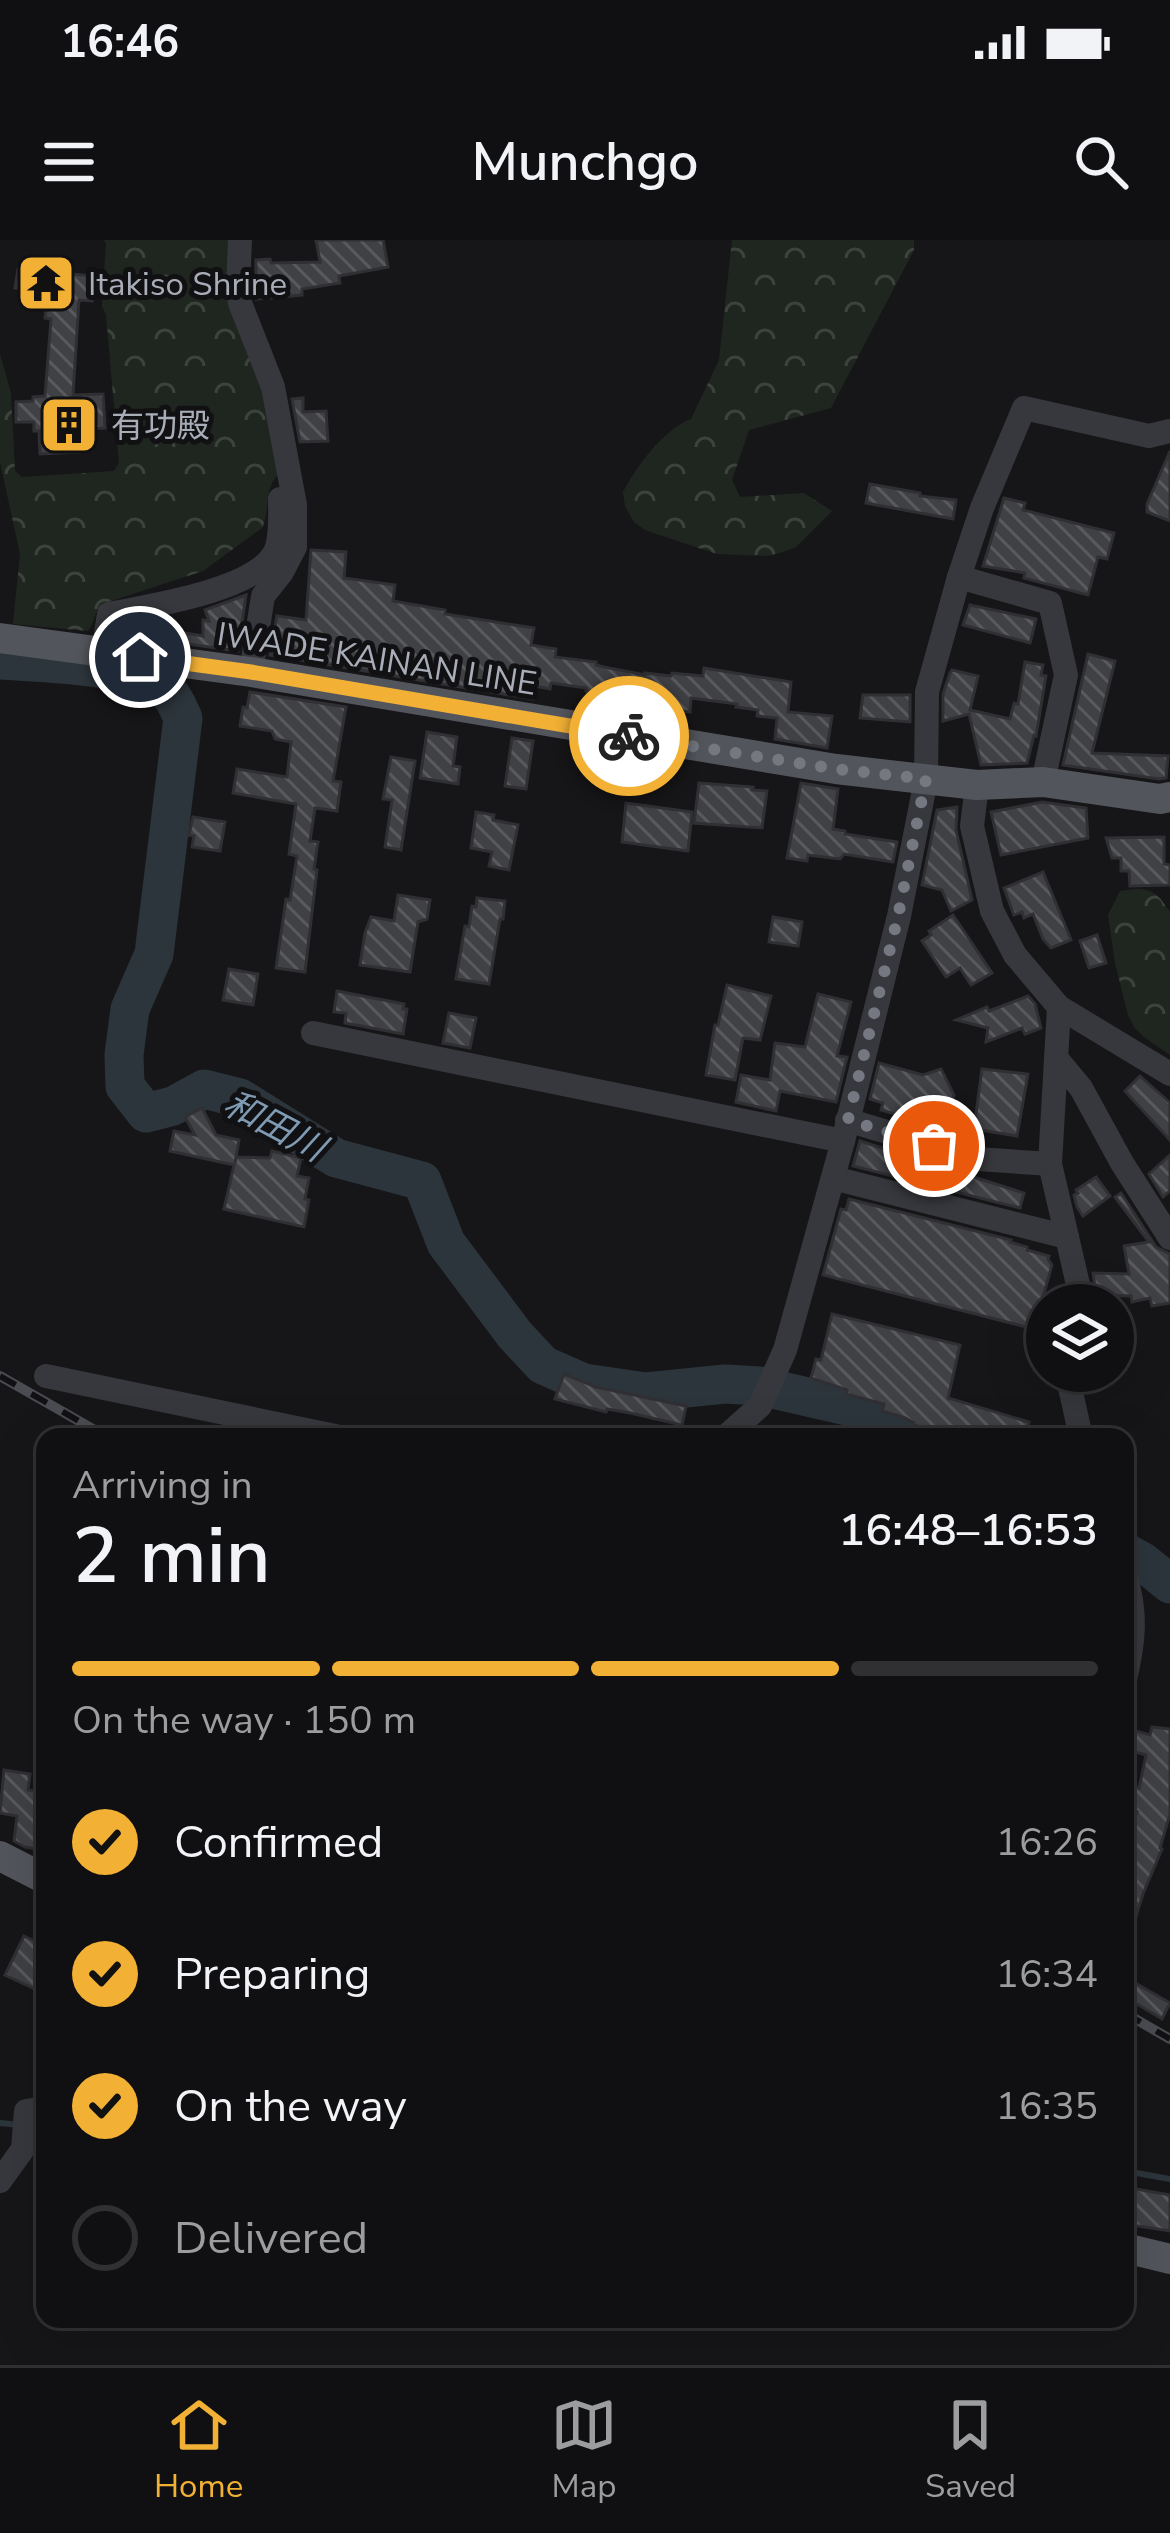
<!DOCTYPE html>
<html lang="en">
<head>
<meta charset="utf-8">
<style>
	:root { --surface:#101012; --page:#19191b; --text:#f1f3f6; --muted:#9c9d9f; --line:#303032; --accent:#f2b134 }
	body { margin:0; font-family:"Nunito Sans","Noto Sans JP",sans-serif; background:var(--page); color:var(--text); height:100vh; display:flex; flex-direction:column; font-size:45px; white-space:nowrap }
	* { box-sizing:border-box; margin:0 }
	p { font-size:39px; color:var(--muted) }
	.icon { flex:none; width:66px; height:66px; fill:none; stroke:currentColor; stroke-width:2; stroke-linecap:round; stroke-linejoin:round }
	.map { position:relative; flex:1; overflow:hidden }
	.side { position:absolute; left:36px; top:1188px; width:1098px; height:900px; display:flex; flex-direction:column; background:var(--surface); border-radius:24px; box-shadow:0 12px 48px #0002,0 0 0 3px var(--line) }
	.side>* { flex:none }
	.tools { position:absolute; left:1026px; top:1044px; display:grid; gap:24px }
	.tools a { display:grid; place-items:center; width:108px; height:108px; border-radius:50%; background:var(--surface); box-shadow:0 12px 48px #0002,0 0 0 3px var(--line); font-size:60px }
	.pin { position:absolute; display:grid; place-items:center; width:102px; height:102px; color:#fff; margin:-51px; border:6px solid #fff; border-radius:50%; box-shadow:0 3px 12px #0007 }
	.courier { position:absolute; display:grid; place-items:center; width:120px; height:120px; margin:-60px; border:9px solid #f2b134; border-radius:50%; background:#fff; color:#222; box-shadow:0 3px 15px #0007 }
	.head em { font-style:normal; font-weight:600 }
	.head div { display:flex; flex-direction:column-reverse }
	.head { display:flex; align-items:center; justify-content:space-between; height:204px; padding:0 36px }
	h1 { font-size:78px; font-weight:600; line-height:90px }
	.bar { display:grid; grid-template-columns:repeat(4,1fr); gap:18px 12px; align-content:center; height:144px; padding:0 36px }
	.bar i { height:15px; border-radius:9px; background:var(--line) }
	.bar .active { background:var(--accent) }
	.bar p { grid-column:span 4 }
	ol { padding:0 36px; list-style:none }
	li { display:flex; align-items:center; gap:36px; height:132px }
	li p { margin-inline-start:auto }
	li .icon { padding:12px; border-radius:50%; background:var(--accent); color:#111; stroke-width:4 }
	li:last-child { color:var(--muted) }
	li i { width:66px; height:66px; border:6px solid var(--line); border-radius:50% }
	.status { display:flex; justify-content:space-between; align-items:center; height:84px; padding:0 60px; background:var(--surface); direction:ltr }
	.status svg { height:33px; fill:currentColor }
	header { display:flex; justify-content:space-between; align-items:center; height:156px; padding:0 36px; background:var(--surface); font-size:54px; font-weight:600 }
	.tab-bar { display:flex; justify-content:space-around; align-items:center; height:168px; border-top:3px solid var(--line); background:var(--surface); font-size:33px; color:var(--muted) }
	.tab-bar a { display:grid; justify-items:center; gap:6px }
	.tab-bar .active { color:var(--accent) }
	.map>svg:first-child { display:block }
	.forest { fill:url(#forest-crowns) }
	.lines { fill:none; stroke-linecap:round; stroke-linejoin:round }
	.stream { stroke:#2c353c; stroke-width:6 }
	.river { stroke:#2c353c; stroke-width:39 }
	.building { fill:url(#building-back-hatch); stroke:#303034; stroke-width:3 }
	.minor { stroke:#37383d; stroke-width:24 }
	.major { stroke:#53555c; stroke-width:30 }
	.rail-casing { stroke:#4a4c52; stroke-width:10 }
	.rail { stroke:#111113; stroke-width:6; stroke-dasharray:18; stroke-linecap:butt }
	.done { stroke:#757880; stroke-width:12; stroke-dasharray:0 21.6 }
	.route { stroke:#f2b134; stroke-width:15 }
	.labels { text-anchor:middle; stroke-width:10; stroke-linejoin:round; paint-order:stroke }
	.poi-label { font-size:33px; fill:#a8adb8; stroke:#111113; text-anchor:start }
	.street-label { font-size:33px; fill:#a8adb8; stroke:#111113 }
	.water-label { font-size:36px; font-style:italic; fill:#7f9bb3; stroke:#111113 }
</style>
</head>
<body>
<div class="status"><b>16:46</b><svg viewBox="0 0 49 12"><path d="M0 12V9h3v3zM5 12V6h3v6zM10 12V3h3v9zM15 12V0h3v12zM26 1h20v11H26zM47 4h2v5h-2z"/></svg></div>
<header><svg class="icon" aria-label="menu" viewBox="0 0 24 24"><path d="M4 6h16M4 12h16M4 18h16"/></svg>Munchgo<svg class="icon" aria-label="search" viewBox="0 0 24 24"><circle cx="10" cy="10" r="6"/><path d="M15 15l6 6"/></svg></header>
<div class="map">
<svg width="1170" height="2125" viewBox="0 0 1170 2125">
	<defs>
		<pattern id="forest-crowns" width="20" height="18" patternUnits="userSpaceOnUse" patternTransform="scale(3)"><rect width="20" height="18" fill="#1e261f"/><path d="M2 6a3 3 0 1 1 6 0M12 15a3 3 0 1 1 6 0" fill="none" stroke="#3c433d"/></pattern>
		<pattern id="building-back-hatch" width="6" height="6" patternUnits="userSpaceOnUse" patternTransform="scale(3)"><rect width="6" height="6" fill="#404145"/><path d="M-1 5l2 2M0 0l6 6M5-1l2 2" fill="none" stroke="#595a5e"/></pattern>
	</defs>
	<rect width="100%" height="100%" fill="#161618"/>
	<g class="forest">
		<path d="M104 0H231L228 64 250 113 267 166 278 235C264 247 270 272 262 288L203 331 102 364C94 372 95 382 88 391L13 384 20 314 0 222V114L11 153 15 231 22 237 114 231 119 223 106 75 102 66 106 4Z"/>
		<path d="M732 0H914V10L831 168 749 190 732 240 740 257 804 253 832 271 796 307 783 312 768 316 717 314 645 290 634 282 625 266 623 252C636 227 665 188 691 179L719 120Z"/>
		<path d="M1135 649C1155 649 1159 656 1170 672V815L1144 797 1134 787 1128 775 1115 723 1108 675 1120 651Z"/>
	</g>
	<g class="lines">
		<g class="stream">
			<polyline points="0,1883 20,1885"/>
			<polyline points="1125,1931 1170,1939"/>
		</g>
		<g class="river">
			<path d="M0 420C42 423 140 424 169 453 175 459 179 470 183 478L154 714 130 769 124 815 125 846 146 873 173 866 204 849 240 858 336 918 422 941 446 1003 515 1095 543 1125 584 1143 646 1152 725 1144 760 1146 851 1167 903 1197"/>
			<polyline points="1125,1312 1143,1322 1170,1344"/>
		</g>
	</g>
	<g class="building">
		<polygon points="316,0 383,0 388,27 339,36 340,43 302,49 302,55 256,59 256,20 270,19 271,23 320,22"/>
		<polygon points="18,29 94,36 92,61 79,60 73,155 103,154 105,188 86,189 86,208 80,208 80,212 40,214 39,191 34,191 34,182 16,182 16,162 33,161 33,157 45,156 51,79 45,78 48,52 15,48"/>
		<polygon points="303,158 303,172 326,171 328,201 300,202 292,159"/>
		<polygon points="1170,211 1170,281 1147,272 1147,264"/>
		<polygon points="870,244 920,253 920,256 956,260 953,279 866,263"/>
		<polygon points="1004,258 1025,263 1023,270 1114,293 1107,319 1098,317 1088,355 1024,338 1025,333 983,326"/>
		<polygon points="311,310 346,312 344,338 395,345 393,361 445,370 445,374 534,388 531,405 556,409 555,417 596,422 596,425 604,427 645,435 645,433 671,436 672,433 703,436 704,428 791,442 788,472 832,476 827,508 775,499 777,478 757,476 758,470 736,467 737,464 691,458 690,472 640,465 640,463 586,451 586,448 551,443 550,449 535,446 533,459 270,415 277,376 306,380"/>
		<polygon points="246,355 238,411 131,396 131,388 147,389 148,383 168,379 167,390 203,396 203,380 209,381 205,370"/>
		<polygon points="970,365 1036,379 1030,403 963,385"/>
		<polygon points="1088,414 1115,421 1092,513 1168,516 1166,538 1159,539 1063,525"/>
		<polygon points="1025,422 1043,425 1041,435 1046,436 1036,496 1034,495 1027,523 981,525 969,474 943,481 943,454 950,433 952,430 978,436 970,470 1010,479 1014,463 1018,464"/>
		<polygon points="250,452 346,467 333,541 341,542 337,571 315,568 310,601 318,602 314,629 317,630 305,732 276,728 286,659 290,660 297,616 289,614 296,564 233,553 237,529 287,537 291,502 275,499 272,491 240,486 243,467 247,468"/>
		<polygon points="863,455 910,455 910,482 860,478"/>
		<polygon points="427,492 457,497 453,526 460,527 458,544 420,538"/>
		<polygon points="512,498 533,501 526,549 505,546"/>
		<polygon points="391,517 415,521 401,610 385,607 392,560 383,559"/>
		<polygon points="699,543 753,547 752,550 767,551 762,588 694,583"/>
		<polygon points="801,543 838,549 833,589 845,591 845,594 897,602 893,622 844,614 840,619 808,615 807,621 787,618"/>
		<polygon points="1042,562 1086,568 1088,598 1001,615 991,572"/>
		<polygon points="626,563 692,572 688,611 622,602"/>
		<polygon points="957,567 956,590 972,660 951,671 942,650 922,645 937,570"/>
		<polygon points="476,572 494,575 493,580 518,585 509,630 489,626 492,612 471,608"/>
		<polygon points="193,577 225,582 220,611 192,607 194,596 189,595"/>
		<polygon points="1164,597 1164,624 1170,625 1170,645 1130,646 1129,631 1121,631 1121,618 1112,618 1106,598"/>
		<polygon points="1043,632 1071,700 1051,708 1043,699 1033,674 1024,678 1022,672 1014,675 1004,648"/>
		<polygon points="398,655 430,660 427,679 418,682 410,732 360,725 365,693 371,677 394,681"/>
		<polygon points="477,658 505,661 503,679 500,679 489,744 456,739 465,686 469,687 472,666 476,667"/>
		<polygon points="953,675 992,733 971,745 960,728 946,737 922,701 931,695 929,691"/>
		<polygon points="773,677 802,682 798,706 769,702"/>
		<polygon points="1097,695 1106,723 1089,728 1080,701"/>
		<polygon points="229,729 258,734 253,765 223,760"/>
		<polygon points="727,745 771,756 760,800 743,798 735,840 706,835 715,785 718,785"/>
		<polygon points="337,751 404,764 403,769 407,769 403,794 345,783 346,773 334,772"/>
		<polygon points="818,754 851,762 837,816 847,817 836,862 780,851 776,871 736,862 741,835 770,840 775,803 805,807"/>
		<polygon points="1028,756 1035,764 1041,788 1025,794 1022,788 986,802 988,788 956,780 987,767 989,771"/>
		<polygon points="449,773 476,778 470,808 443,803"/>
		<polygon points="879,823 923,835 941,829 954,855 942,888 881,870 883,863 870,859"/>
		<polygon points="982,829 1028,834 1017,896 974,889"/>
		<polygon points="1140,836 1170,863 1170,900 1125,851"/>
		<polygon points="202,868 216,895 239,900 235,923 236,917 270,918 272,911 301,918 297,936 309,938 305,959 309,960 304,987 224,969 234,925 170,911 174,891 195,895 185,877"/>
		<polygon points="860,901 1024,953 1020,968 853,926"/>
		<polygon points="1170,915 1170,951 1163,957 1149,934"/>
		<polygon points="1096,937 1110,956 1083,976 1077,967 1074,955 1078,953 1076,950"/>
		<polygon points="1121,953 1156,1007 1170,1014 1170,1063 1152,1066 1150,1058 1132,1062 1131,1056 1096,1055 1093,1033 1129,1034 1124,1006 1149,1002 1115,957"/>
		<polygon points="849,959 1011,1000 1010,1002 1027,1007 1027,1010 1049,1016 1048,1019 1052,1025 1034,1089 823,1035 841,969 846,970"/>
		<polygon points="832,1074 960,1105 948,1158 1029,1182 1025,1197 939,1197 927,1194 929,1189 914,1185 914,1183 905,1178 882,1171 884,1164 846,1154 847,1150 811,1138 816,1119 821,1120"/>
		<polygon points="564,1134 596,1147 686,1166 682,1185 630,1173 607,1169 606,1172 555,1159"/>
		<polygon points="1152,1487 1170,1489 1170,1574 1160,1608 1162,1609 1143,1654 1129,1699 1125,1698 1125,1601 1137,1572 1125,1569 1125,1544 1139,1548 1146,1515 1125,1509 1125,1488 1150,1495"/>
		<polygon points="4,1530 30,1534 28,1550 45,1553 45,1610 25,1607 14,1601 17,1576 0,1573"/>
		<polygon points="24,1696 45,1706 45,1734 37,1750 5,1735"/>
		<polygon points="1125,1737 1170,1763 1162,1779 1125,1757"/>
		<polygon points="1125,1947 1170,1955 1170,1991 1125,1984"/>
	</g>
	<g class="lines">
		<g class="minor">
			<polyline points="240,0 238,47 240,63 273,147 295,265 295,307 282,332 263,356 251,432"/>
			<path d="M103 412 109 374C149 366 252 351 274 314 282 300 280 274 280 259"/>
			<polyline points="1043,542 1066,435 1050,363 959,337 982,268 1024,168 1149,196 1170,191"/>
			<polyline points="977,545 972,586 992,671 1015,715 1059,767 1170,834"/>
			<polyline points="1059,767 1050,924 1080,1053 1078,1065"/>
			<polyline points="313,793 843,901"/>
			<polyline points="1056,818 1081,848 1122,923 1170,998"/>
			<polyline points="847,880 977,919 1050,924"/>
			<polyline points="833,938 1067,997"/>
			<polyline points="1070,1131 1069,1143 1081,1197"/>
			<polyline points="46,1136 340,1197"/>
			<polyline points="725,1197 760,1166 785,1110 843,901 899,676 926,540 927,452 959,337"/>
			<path d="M1125 1335C1137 1372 1134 1402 1125 1439"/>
			<polyline points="0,1941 23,1909 26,1871 45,1868"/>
		</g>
		<g class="major">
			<polyline points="0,398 251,432 836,529 977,545 1043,542 1160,559 1170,557"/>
			<polyline points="0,1616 45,1639"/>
			<polyline points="1125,2008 1170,2019"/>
		</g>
		<defs>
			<g id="rail">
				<polyline points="0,1136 107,1197"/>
				<polyline points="1125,1773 1170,1799"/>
			</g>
		</defs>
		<use href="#rail" class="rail-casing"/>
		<use href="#rail" class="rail"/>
	</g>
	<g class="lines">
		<polyline class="done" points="629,496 836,529 926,539 898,676 848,880 934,906"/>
		<polyline class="route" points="140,417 251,432 629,496"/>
	</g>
	<defs>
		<symbol id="temple-square" viewBox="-11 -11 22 22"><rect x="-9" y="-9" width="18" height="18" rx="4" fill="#f2b134" stroke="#111113"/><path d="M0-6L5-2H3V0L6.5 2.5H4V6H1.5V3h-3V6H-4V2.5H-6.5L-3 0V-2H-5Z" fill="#111"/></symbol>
		<symbol id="building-square" viewBox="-11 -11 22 22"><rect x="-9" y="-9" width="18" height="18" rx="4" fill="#f2b134" stroke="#111113"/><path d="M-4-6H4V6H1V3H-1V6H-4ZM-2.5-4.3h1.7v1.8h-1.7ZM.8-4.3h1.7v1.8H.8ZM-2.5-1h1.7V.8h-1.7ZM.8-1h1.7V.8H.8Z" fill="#111"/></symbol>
	</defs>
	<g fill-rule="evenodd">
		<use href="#temple-square" x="13" y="10" width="66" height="66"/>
		<use href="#building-square" x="36" y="152" width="66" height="66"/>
	</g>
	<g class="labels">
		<g class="poi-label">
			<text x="88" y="55">Itakiso Shrine</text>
			<text x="111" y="197">有功殿</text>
		</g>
		<g class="street-label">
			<text transform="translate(377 418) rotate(9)" y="12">IWADE KAINAN LINE</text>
		</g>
		<g class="water-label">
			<text transform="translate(275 885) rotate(28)" y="13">和田川</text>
		</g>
	</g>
</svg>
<div class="tools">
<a><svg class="icon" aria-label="layers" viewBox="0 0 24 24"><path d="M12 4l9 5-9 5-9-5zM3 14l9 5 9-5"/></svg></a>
</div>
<div class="pin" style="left:934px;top:906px;background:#ea580c"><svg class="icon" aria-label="bag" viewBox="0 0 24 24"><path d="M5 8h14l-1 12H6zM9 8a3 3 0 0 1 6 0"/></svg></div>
<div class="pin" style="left:140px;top:417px;background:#1f2937"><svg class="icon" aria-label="home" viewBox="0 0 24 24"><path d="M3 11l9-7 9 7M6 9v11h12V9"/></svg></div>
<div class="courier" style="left:629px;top:496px"><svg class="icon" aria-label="bike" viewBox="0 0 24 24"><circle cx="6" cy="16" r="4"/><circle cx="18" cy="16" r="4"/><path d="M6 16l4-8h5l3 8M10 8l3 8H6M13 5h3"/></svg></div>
<section class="side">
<div class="head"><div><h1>2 min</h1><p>Arriving in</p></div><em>16:48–16:53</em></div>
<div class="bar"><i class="active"></i><i class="active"></i><i class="active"></i><i></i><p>On the way · 150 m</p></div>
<ol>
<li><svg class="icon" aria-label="check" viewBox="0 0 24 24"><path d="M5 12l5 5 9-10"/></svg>Confirmed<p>16:26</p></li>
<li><svg class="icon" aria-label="check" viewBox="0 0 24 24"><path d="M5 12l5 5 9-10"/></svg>Preparing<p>16:34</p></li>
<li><svg class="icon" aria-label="check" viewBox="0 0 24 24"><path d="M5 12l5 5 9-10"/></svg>On the way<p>16:35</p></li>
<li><i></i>Delivered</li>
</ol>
</section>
</div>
<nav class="tab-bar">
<a class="active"><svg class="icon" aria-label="home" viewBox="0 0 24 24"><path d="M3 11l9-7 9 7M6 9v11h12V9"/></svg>Home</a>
<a><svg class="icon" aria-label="map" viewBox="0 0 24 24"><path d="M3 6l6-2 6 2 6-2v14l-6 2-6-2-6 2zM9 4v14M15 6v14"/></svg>Map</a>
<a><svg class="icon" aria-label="saved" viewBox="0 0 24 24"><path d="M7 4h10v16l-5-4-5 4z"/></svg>Saved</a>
</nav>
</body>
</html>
